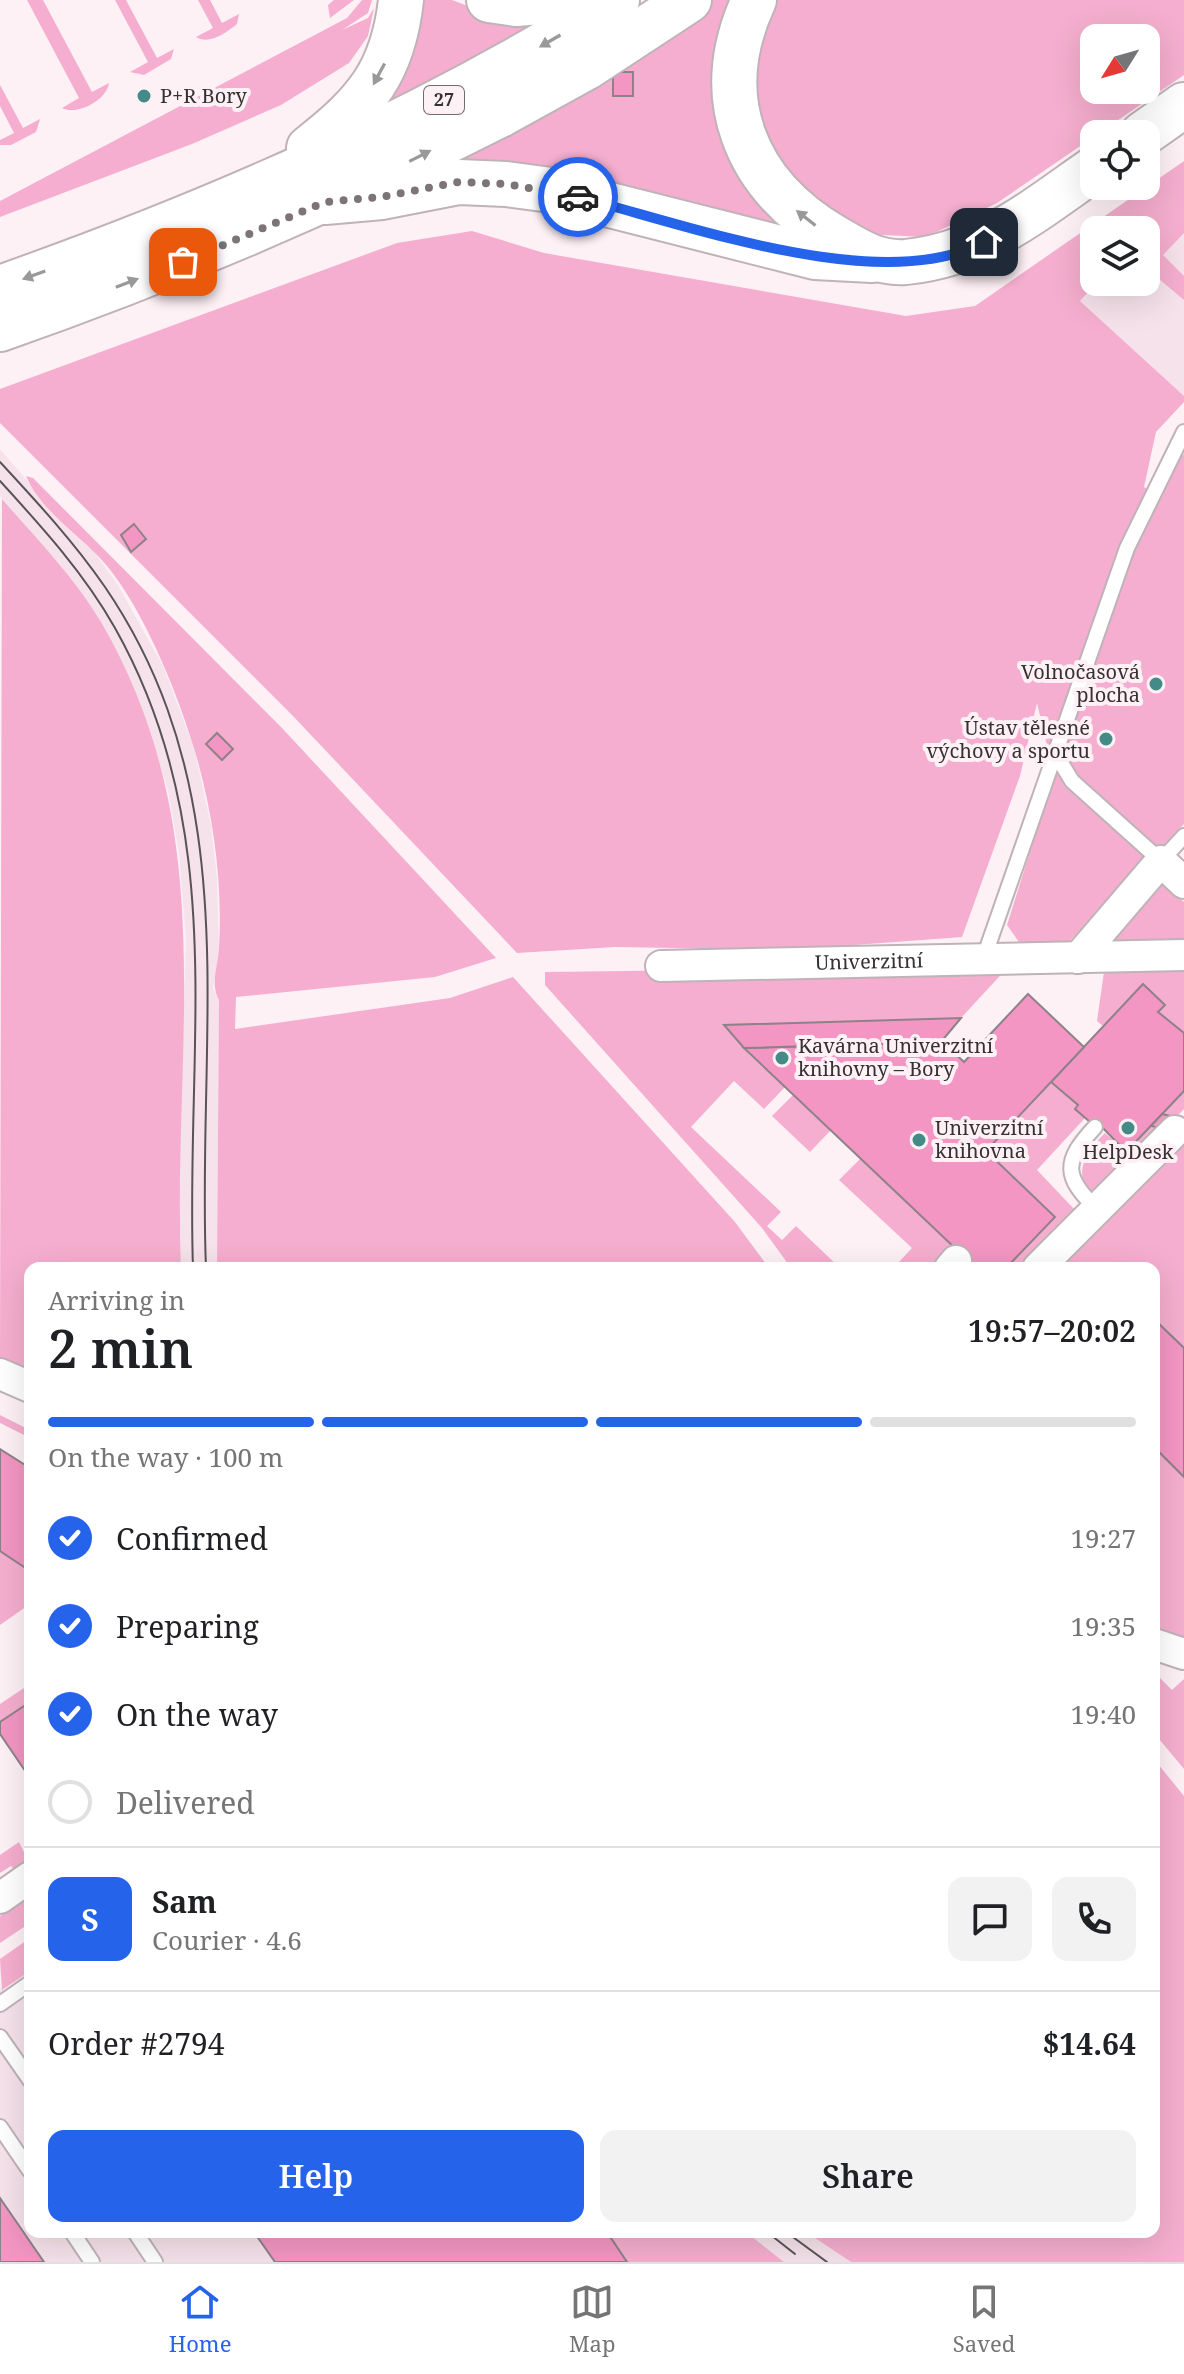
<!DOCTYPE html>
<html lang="en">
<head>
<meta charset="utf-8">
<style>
	:root { --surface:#fff; --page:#f2f2f2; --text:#202124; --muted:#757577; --line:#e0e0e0; --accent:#2563eb }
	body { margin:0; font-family:"Noto Serif",serif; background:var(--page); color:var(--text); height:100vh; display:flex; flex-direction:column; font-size:30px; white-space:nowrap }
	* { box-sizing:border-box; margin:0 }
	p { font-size:26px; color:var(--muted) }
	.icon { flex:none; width:44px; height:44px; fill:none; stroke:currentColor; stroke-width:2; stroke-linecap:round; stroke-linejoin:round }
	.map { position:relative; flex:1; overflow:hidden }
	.sheet { position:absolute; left:24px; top:1262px; width:1136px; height:976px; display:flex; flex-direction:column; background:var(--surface); border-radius:16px; box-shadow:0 8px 32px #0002 }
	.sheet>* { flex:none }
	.needle { width:52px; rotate:233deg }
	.buttons { position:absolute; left:1080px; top:24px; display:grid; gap:16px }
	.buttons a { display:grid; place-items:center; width:80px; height:80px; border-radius:16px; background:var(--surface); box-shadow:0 8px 32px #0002; font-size:40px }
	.pin { position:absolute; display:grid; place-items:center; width:68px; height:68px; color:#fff; margin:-34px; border-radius:16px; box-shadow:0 4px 12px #0006 }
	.courier { position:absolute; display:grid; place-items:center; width:80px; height:80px; margin:-40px; border:6px solid #2563eb; border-radius:50%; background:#fff; color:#222; box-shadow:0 2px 10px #0007 }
	.headline em { font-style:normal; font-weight:600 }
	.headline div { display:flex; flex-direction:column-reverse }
	.headline { display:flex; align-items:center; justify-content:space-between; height:136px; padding:0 24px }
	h1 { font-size:52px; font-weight:600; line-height:60px }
	.bar { display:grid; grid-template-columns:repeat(4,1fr); gap:12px 8px; align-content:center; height:96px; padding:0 24px }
	.bar i { height:10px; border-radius:6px; background:var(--line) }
	.bar .selected { background:var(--accent) }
	.bar p { grid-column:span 4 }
	.line { display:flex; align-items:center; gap:20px; padding:0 24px; border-top:2px solid var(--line) }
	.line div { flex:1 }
	.round { display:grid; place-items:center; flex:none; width:84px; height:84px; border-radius:16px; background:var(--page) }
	ol { padding:0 24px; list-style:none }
	li { display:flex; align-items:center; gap:24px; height:88px }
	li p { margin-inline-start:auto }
	li .icon { padding:8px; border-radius:50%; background:var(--accent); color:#fff; stroke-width:4 }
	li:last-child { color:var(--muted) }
	li i { width:44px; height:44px; border:4px solid var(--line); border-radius:50% }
	.action { display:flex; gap:16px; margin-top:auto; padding:16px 24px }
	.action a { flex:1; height:92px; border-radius:16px; background:var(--accent); color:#fff; font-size:32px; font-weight:600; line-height:92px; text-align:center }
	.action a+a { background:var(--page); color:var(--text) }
	.tab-bar { display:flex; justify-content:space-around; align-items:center; height:112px; border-top:2px solid var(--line); background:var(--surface); font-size:22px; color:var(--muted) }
	.tab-bar a { display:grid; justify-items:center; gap:4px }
	.tab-bar .selected { color:var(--accent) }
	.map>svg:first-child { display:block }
	.built { fill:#f6e2ea }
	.green { fill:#f5aecf; fill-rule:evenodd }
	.building { fill:#f396c3; stroke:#8d8287; stroke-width:2 }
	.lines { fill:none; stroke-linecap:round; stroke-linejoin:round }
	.lane-casing { stroke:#bfb3b8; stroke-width:18 }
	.street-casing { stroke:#bfb3b8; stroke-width:34 }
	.primary-casing { stroke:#bfb3b8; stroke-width:48 }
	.highway-casing { stroke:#bfb3b8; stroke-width:48 }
	.lane { stroke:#fff; stroke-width:14 }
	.street { stroke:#fff; stroke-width:30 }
	.primary { stroke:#fff; stroke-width:44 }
	.highway { stroke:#fff; stroke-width:44 }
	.tram { stroke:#595356; stroke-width:2 }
	.oneway { fill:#9a9899 }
	.done { stroke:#7c7477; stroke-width:8; stroke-dasharray:0 14.4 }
	.route { stroke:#2563eb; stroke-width:10 }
	.poi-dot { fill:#448b88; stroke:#fef1f6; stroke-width:3 }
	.labels { text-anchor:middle; stroke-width:8; stroke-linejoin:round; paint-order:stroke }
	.shield { fill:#fef1f6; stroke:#726b6e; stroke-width:2 }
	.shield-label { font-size:18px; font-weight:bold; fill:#363133 }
	.poi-label { font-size:20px; fill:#363133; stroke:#fef1f6; text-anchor:start }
	.street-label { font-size:20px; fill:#363133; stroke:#fef1f6 }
</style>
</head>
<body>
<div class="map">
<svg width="1184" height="2262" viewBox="0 0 1184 2262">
	<rect width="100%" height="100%" fill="#fef1f6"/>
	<g class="built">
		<polygon points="1184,184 1184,396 1080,301 1097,282 1146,282 1146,230"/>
		<polygon points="0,449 73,534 95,553 118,585 163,666 194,748 211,825 217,878 219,951 213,989 219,1000 217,1268 181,1268 179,1175 186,939 179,853 168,790 139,700 100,622 60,565 0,496"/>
		<polygon points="30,1971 30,2232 607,2232 627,2262 0,2262 0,1987 3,1990"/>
		<polygon points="746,2232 806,2232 851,2262 784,2262"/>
	</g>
	<g class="green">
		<path d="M27 0H43L92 92 109 83C107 100 77 116 62 108L79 98Z"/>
		<polygon points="115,0 126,0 157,58 174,49 171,59 144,75 130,72 148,62"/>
		<path d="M198 0H210L222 23 239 14 237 24C226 33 209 45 196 37L213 28Z"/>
		<polygon points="334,0 354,0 330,18 328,5"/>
		<polygon points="362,0 372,0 368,13 342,30 368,18 374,8 368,36 349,63 281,105 192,144 0,217 0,201 347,18"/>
		<polygon points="415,0 452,0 489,14 566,13 369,116"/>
		<polygon points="711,0 739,0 717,41 714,93 732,163 764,207 814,243 417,177"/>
		<path d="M766 0H1184V75L997 203 926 237 862 234 814 212 764 156 750 46ZM1094 38H1146V90H1094Z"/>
		<polygon points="0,85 23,128 40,119 36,132 11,145 0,145 0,140 14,133 0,106"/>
		<polygon points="1184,161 1184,233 1163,255 1184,276 1184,300 1146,268 1146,230 1094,230 1094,282 1097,282 1080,301 1184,396 1184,402 1156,432 1144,487 1161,496 1175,463 1184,454 1184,824 1163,847 1160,845 1068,943 1021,945 1007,925 1054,775 1037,703 1020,776 962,937 787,950 615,947 517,953 293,716 0,423 0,389 397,243 472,231 544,253 906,316 975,306"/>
		<path d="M26 476 33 478 281 727 496 958 435 977 236 997 235 1029 450 998 513 977 735 1222 769 1268H217L219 1000C210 984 218 966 219 948 223 882 213 811 194 748 177 691 140 600 99 557 76 533 40 509 26 476Z"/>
		<path d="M2 499C37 539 74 577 101 622 223 832 172 1040 181 1268H30V1373L0 1360Z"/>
		<polygon points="1164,882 1184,902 1184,947 1102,951"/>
		<polygon points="1184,964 1184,1033 1158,1012 1164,1005 1103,1026 1097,1021 1105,965"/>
		<polygon points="1009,966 961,1018 724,1025 785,1087 764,1109 734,1081 691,1127 781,1212 767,1226 782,1240 796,1226 840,1268 791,1268 762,1228 545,985 545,972"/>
		<polygon points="1051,1082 1078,1105 1076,1109 1085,1118 1037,1170 1075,1210 1028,1268 1006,1268 1055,1217 986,1151"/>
		<path d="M1184 1091V1109L1101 1194 1091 1193C1071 1171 1089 1149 1105 1133L1126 1152Z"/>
		<polygon points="793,1095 831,1130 810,1152 772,1116"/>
		<polygon points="1184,1133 1184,1348 1154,1319 1154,1268 1052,1268"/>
		<polygon points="861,1158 956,1249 937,1268 903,1268 898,1263 912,1248 839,1180"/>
		<polygon points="0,1415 30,1430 30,1438 0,1423"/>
		<polygon points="1154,1447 1184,1477 1184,1644 1154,1634"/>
		<polygon points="0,1551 30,1571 30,1604 0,1625"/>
		<polygon points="1154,1672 1172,1690 1184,1679 1184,1769 1154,1733"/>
		<polygon points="30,1684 30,1702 0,1722 0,1704"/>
		<polygon points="1154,1759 1184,1796 1184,2262 851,2262 806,2232 1154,2232"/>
		<polygon points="19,1842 30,1864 16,1873 11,1866 0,1873 0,1855"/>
		<polygon points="30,1896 30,1923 0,1943 0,1916"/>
		<polygon points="30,1938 30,1971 2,1990 0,1959"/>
		<polygon points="607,2232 746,2232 784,2262 627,2262"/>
	</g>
	<g class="building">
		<rect x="613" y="72" width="20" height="24"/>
		<polygon points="134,524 146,539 131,552 121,535"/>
		<polygon points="217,733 233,749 222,760 206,744"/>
		<polygon points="1143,984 1165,1005 1158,1012 1184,1033 1184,1091 1126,1152 1101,1126 1098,1129 1075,1109 1078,1105 1051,1082"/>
		<polygon points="1028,994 1084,1047 986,1151 1055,1217 1006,1268 976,1268 744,1048 949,1042 946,1045 964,1062"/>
		<polygon points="961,1018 941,1042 744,1048 724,1025"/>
		<polygon points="1162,1114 1184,1119 1184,1133 1151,1126"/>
		<polygon points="1154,1319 1184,1348 1184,1477 1154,1447"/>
		<polygon points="0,1449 30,1468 30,1571 0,1551"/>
		<polygon points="30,1702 30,1778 0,1734 0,1722"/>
		<polygon points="0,2198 44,2262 0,2262"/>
		<polygon points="254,2232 607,2232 627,2262 275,2262"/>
	</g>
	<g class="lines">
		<defs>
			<g id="lane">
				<polyline points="1055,753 1072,781 1161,861 1184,836"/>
				<polyline points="983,960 1127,548 1184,432"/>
				<path d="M1095 1127C1063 1161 1063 1177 1097 1209"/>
				<polyline points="0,2004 30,1983"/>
				<polyline points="0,2037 30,2080"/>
				<polyline points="0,2127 30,2171"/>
				<polyline points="72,2232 92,2262"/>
				<polyline points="135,2232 155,2262"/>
			</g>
			<g id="street">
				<polyline points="1078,958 1161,861 1184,883"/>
				<path id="s1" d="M661 966 1184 955"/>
				<polyline points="950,1268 956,1261"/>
				<polyline points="1038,1268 1175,1131"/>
				<polyline points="0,1374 30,1387"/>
				<polyline points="1154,1644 1184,1654"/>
				<polyline points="0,1898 30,1877"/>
			</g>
			<g id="primary">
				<polyline points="489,0 516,4 564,0"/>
				<path d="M309 148C365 104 393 73 401 0"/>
				<polyline points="325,202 382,197 459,182 506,184 551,190 815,257 872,260"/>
				<path d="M0 288C215 212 424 121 617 0"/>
				<path d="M0 329C172 269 337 198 500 115"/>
			</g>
			<g id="highway">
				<path d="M754 0C709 97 744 184 834 237 858 251 877 264 906 262 983 254 1032 212 1094 169"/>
				<polyline points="500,115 587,67 689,0"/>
				<polyline points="1143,134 1184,105"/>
			</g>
		</defs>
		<use href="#lane" class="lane-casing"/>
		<use href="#street" class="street-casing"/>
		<use href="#primary" class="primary-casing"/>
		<use href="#highway" class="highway-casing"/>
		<use href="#lane" class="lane"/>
		<use href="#street" class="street"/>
		<use href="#primary" class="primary"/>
		<use href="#highway" class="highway"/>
		<g class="tram">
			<path d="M0 462C37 502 74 542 105 587 249 798 196 1031 206 1268"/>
			<path d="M0 481C42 527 84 573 115 628 231 834 185 1044 193 1268"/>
			<polyline points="767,2232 795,2254"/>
			<polyline points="786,2232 827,2262"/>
		</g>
	</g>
	<defs><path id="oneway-solid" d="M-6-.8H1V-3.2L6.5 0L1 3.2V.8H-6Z" transform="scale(2)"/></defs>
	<g class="oneway">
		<use href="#oneway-solid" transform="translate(550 41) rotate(150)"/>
		<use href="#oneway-solid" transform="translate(379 74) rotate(118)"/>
		<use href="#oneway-solid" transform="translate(420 156) rotate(-27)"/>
		<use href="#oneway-solid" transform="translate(806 218) rotate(-142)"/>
		<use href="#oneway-solid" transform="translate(34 275) rotate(160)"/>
		<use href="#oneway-solid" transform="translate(127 283) rotate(-21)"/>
	</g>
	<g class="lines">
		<polyline class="done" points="183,262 325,202 382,197 459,182 506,184 578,197"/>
		<path class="route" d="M578 197C685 224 883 297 984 242"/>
	</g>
	<g class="poi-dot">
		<circle cx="144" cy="96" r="8"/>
		<circle cx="1156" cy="684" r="8"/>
		<circle cx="1106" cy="739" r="8"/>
		<circle cx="782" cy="1058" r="8"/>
		<circle cx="1128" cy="1128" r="8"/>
		<circle cx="919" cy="1140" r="8"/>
	</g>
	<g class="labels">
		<rect class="shield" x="424" y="86" width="40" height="28" rx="6"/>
		<g class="shield-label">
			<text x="444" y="106">27</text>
		</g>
		<g class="poi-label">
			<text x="160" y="103">P+R Bory</text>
			<text x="1140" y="679" text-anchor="end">Volnočasová<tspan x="1140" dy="23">plocha</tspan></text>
			<text x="1090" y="735" text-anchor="end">Ústav tělesné<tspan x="1090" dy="23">výchovy a sportu</tspan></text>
			<text x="798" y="1053">Kavárna Univerzitní<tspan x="798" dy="23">knihovny – Bory</tspan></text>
			<text x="935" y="1135">Univerzitní<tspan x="935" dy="23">knihovna</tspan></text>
			<text x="1128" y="1159" text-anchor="middle">HelpDesk</text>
		</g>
		<g class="street-label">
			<text dy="7" stroke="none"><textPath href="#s1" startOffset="208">Univerzitní</textPath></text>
		</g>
	</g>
</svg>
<div class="buttons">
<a><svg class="needle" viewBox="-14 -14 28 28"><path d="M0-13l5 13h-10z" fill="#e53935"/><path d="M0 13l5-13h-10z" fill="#757577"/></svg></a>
<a><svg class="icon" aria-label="locate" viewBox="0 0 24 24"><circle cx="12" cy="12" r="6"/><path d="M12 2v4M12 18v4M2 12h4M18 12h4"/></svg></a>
<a><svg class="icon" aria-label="layers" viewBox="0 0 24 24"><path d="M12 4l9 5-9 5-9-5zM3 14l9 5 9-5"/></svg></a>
</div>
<div class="pin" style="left:183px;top:262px;background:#ea580c"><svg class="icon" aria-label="bag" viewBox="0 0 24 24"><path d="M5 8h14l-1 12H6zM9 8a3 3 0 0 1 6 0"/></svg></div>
<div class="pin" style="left:984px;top:242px;background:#1f2937"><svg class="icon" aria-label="home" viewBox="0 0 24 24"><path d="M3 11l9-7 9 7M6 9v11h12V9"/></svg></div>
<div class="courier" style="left:578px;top:197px"><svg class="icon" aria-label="car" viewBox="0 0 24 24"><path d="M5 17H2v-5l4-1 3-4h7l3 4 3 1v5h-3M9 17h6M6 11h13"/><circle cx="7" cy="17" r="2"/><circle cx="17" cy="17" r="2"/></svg></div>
<section class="sheet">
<div class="headline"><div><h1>2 min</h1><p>Arriving in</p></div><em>19:57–20:02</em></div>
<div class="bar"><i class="selected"></i><i class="selected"></i><i class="selected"></i><i></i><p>On the way · 100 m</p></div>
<ol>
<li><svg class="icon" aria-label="check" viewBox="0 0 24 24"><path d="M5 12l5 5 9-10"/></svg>Confirmed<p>19:27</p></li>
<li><svg class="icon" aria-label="check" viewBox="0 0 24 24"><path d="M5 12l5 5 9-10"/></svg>Preparing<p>19:35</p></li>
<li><svg class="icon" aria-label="check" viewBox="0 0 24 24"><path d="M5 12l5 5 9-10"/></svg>On the way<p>19:40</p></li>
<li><i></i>Delivered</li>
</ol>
<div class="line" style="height:144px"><b class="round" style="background:var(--accent);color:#fff">S</b><div><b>Sam</b><p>Courier · 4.6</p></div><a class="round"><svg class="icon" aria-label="chat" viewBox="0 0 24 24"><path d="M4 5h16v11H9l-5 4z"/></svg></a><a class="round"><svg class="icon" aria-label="phone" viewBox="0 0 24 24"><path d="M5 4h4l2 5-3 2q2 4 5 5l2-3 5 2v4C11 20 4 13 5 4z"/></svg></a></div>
<div class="line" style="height:104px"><div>Order #2794</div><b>$14.64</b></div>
<div class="action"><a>Help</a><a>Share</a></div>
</section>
</div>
<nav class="tab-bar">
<a class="selected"><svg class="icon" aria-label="home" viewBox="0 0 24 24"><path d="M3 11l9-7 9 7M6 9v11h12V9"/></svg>Home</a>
<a><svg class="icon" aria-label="map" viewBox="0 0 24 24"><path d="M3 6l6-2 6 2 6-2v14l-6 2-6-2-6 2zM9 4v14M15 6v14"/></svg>Map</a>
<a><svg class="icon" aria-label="saved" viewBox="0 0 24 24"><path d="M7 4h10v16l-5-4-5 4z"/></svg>Saved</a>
</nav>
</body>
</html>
